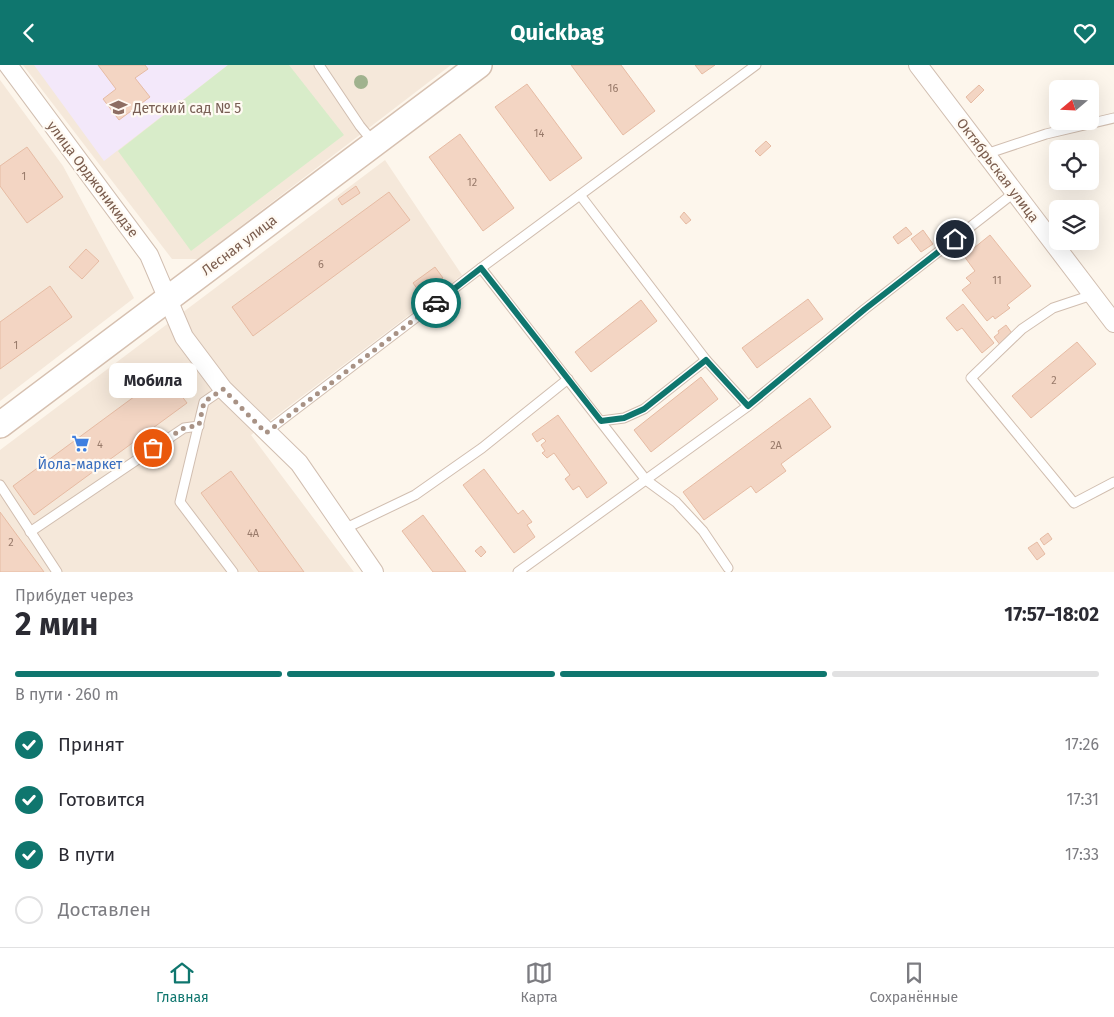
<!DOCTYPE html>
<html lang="ru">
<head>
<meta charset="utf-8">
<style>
	:root { --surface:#fff; --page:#f7f7f7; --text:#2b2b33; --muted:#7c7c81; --line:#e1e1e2; --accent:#0f766e }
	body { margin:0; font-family:"Fira Sans",sans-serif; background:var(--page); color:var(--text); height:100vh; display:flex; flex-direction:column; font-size:19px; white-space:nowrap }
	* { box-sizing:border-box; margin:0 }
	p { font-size:16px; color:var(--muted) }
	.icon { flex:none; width:28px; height:28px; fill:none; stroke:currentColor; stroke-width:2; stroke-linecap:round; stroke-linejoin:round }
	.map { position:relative; height:507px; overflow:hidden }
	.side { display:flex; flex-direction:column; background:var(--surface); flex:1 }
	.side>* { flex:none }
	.needle { width:32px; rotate:251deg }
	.tools { position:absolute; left:1049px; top:15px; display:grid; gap:10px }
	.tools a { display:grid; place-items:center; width:50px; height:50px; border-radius:8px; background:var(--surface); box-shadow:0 5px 20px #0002; font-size:25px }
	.pin { position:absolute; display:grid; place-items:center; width:42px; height:42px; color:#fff; margin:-21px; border:2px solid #fff; border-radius:50%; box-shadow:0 1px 5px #0007 }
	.courier { position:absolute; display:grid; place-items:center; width:50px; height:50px; margin:-25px; border:4px solid #0f766e; border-radius:50%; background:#fff; color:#222; box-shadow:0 1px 6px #0007 }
	.bubble { position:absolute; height:35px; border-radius:8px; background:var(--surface); box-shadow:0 5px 20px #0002; font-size:16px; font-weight:700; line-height:35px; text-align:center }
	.head em { font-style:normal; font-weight:700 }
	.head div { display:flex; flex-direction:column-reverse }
	.head { display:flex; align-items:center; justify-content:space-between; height:85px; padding:0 15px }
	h1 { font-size:32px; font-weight:700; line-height:38px }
	.bar { display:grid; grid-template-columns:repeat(4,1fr); gap:8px 5px; align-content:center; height:60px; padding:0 15px }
	.bar i { height:6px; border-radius:4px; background:var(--line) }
	.bar .active { background:var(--accent) }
	.bar p { grid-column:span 4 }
	ol { padding:0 15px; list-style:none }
	li { display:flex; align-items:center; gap:15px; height:55px }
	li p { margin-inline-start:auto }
	li .icon { padding:5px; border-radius:50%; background:var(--accent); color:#fff; stroke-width:4 }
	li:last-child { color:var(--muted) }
	li i { width:28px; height:28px; border:2px solid var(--line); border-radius:50% }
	header { display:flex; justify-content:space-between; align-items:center; height:65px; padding:0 15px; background:var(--accent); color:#fff; font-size:22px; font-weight:700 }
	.menu { display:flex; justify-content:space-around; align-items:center; height:70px; border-top:1px solid var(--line); background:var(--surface); font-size:14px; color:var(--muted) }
	.menu a { display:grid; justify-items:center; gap:2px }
	.menu .active { color:var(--accent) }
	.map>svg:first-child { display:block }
	.residential { fill:#f5e8da }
	.education { fill:#f3e8fa }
	.green { fill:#d8ecc9 }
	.building { fill:#f3d5c3; stroke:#e6bba3 }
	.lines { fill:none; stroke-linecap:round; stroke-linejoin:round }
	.service-casing { stroke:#d1beb0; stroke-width:11 }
	.minor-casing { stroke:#d1beb0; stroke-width:20 }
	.secondary-casing { stroke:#d6c0b0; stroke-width:28 }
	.service { stroke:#fff; stroke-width:9 }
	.minor { stroke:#fff; stroke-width:18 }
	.secondary { stroke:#fff; stroke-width:25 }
	.tree { fill:#a0b28e }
	.done { stroke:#a89285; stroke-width:5; stroke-dasharray:0 9 }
	.route { stroke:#0f766e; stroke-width:6 }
	.labels { text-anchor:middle; stroke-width:4.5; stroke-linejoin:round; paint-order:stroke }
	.number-label { font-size:11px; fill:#987a6a }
	.education-label { font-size:14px; fill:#785e54; stroke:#fffaf3; text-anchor:start }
	.street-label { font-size:14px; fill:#7a5c4d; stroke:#fffaf3 }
	.shop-label { font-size:14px; fill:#366cbe; stroke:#fffaf3 }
</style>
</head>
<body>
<header><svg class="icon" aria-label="back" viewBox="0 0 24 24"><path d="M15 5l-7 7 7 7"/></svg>Quickbag<svg class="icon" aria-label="heart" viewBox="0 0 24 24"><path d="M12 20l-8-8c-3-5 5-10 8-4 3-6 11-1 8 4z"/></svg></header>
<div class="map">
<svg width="1114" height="507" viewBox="0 0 1114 507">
	<rect width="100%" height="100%" fill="#fdf6ec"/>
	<g class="residential">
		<polygon points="23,0 451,0 198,194 172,194"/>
		<polygon points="0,15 63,101 134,233 0,336"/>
		<polygon points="385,95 462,210 251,370 354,507 0,507 0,385"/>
	</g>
	<polygon class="education" points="34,0 228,0 104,96"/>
	<polygon class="green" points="228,0 289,0 344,70 191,186 118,86"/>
	<g class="building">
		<polygon points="98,0 145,0 148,4 135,13 150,32 119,55 103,34 116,24"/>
		<polygon points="571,0 621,0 655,46 623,70"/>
		<polygon points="695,0 715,0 702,9"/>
		<polygon points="527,19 582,93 550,116 495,42"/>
		<polygon points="979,20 984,25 971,38 966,32"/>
		<polygon points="460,69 514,143 483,166 429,92"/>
		<polygon points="766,76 771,81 760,91 755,86"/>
		<polygon points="27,82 63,132 27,158 0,121 0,101"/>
		<polygon points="356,121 360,128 342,140 338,134"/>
		<polygon points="389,127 410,155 253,271 232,242"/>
		<polygon points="684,147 691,155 686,159 680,152"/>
		<polygon points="906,162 912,169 898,179 893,172"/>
		<polygon points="923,165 933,179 921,187 911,174"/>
		<polygon points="990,170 1031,221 1007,240 1010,243 995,254 993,251 987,256 962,225 971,218 966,213 975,206 964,191"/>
		<polygon points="86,184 99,196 82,214 69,202"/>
		<polygon points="435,202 443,213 421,229 413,218"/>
		<polygon points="50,221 72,252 0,304 0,257"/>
		<polygon points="808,234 823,254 757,303 742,283"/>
		<polygon points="641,235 657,256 591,307 575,287"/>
		<polygon points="963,239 994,278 982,288 962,263 957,266 946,253"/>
		<polygon points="1006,260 1014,271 1001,281 994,272 999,268 998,266"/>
		<polygon points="1077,277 1096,299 1031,353 1012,331"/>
		<polygon points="165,309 187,338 34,450 13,421"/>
		<polygon points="701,312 718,334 651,387 634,365"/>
		<polygon points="810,333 831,362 781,399 786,406 756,428 751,421 704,455 683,427"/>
		<polygon points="558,350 607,418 587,433 579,421 573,425 565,414 570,410 554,388 547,393 542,388 545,386 541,380 546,376 543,373 537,377 532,369"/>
		<polygon points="484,404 518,449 523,445 532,457 527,460 535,472 514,488 463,420"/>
		<polygon points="231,406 304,507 259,507 201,428"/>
		<polygon points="0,447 44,507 0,507"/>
		<polygon points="423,450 466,507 433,507 402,466"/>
		<polygon points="1048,468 1052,474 1044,480 1040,474"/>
		<polygon points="1037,477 1045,489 1037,495 1028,483"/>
		<polygon points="481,481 486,487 481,492 475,486"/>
	</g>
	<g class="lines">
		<defs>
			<g id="service">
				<polyline points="319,0 360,61 374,78"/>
				<polyline points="986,89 1046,69 1114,53"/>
				<polyline points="580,130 706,295 748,341"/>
				<polyline points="481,203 646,415 676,437 703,466 728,503"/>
				<polyline points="1092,230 1053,243 1022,264 971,313 1074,438 1114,417"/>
				<polyline points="223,324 204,337 180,437 233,507"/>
				<polyline points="601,356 624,353 644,344 706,295"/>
				<polyline points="266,367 481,203 756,0"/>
				<polyline points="0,420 57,507"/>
				<polyline points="344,464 415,430 482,383 568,314"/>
				<polyline points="30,467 184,363 199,361"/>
				<polyline points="518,507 748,341 865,244 1015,127"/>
			</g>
			<g id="minor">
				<polyline points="8,0 149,190 184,272 223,324 299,398 374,507"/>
				<polyline points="918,0 1114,258"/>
			</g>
			<polyline id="secondary" points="0,360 479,0"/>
		</defs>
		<use href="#service" class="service-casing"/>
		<use href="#minor" class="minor-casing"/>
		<use href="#secondary" class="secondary-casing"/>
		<use href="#service" class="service"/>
		<use href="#minor" class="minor"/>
		<use href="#secondary" class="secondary"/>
	</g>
	<circle class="tree" cx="361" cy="17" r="7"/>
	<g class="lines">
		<polyline class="done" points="153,383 184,363 199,360 204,337 223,324 266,368 436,238"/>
		<polyline class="route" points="436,238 481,203 601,356 624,353 644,344 706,295 748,341 865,244 955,174"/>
	</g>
	<defs>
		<symbol id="school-bare" viewBox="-9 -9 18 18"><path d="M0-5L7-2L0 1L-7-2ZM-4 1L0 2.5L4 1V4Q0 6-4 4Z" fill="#8d6e63" stroke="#fffaf3" stroke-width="2.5" paint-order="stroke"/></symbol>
		<symbol id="supermarket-bare" viewBox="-9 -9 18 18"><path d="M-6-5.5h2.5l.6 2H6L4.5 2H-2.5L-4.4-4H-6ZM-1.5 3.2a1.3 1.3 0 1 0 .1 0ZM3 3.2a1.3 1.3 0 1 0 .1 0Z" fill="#3f7fe0" stroke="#fffaf3" stroke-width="2.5" paint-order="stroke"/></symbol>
	</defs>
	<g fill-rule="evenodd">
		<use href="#school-bare" x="106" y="30" width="25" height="25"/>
		<use href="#supermarket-bare" x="68" y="366" width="25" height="25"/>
	</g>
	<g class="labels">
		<g class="number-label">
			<text x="613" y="27">16</text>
			<text x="539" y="72">14</text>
			<text x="24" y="115">1</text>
			<text x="472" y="121">12</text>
			<text x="321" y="203">6</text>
			<text x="997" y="219">11</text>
			<text x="16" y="284">1</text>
			<text x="1054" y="319">2</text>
			<text x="100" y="383">4</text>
			<text x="776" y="384">2А</text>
			<text x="253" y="472">4А</text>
			<text x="11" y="481">2</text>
		</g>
		<g class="education-label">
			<text x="133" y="48">Детский сад № 5</text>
		</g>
		<g class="street-label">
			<text transform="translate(998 105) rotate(53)" y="5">Октябрьская улица</text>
			<text transform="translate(93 114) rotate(53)" y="5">улица Орджоникидзе</text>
			<text transform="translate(239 180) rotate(-37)" y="5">Лесная улица</text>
		</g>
		<g class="shop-label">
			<text x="80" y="404">Йола-маркет</text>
		</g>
	</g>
</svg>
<div class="tools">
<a><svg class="needle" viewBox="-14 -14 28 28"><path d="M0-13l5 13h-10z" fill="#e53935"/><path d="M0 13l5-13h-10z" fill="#7c7c81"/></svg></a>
<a><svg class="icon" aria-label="locate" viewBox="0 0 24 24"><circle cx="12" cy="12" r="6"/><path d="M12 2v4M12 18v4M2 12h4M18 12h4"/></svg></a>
<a><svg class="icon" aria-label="layers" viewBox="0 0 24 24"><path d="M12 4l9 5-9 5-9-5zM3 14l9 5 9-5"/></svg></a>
</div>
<div class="pin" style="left:153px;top:383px;background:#ea580c"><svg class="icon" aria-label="bag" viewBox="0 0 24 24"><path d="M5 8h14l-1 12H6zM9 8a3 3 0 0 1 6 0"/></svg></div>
<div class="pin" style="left:955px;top:174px;background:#1f2937"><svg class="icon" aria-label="home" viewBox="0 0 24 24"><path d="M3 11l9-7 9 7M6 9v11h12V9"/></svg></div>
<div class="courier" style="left:436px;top:238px"><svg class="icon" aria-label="car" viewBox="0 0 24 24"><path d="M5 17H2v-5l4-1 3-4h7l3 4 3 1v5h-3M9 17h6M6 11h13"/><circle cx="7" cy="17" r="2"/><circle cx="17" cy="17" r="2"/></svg></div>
<div class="bubble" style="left:109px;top:298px;width:88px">Мобила</div>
</div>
<section class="side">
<div class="head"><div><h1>2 мин</h1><p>Прибудет через</p></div><em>17:57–18:02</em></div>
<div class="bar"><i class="active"></i><i class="active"></i><i class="active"></i><i></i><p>В пути · 260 m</p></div>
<ol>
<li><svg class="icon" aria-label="check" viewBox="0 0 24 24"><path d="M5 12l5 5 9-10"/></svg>Принят<p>17:26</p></li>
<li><svg class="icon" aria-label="check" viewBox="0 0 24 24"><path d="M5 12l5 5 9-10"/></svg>Готовится<p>17:31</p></li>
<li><svg class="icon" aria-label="check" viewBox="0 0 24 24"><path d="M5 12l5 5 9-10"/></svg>В пути<p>17:33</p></li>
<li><i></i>Доставлен</li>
</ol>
</section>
<nav class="menu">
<a class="active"><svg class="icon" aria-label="home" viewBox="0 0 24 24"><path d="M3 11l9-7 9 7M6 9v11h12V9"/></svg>Главная</a>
<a><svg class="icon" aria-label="map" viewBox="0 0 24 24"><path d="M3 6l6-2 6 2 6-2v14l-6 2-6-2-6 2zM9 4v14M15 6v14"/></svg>Карта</a>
<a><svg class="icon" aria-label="saved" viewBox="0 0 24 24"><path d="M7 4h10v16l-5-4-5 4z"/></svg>Сохранённые</a>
</nav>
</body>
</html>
